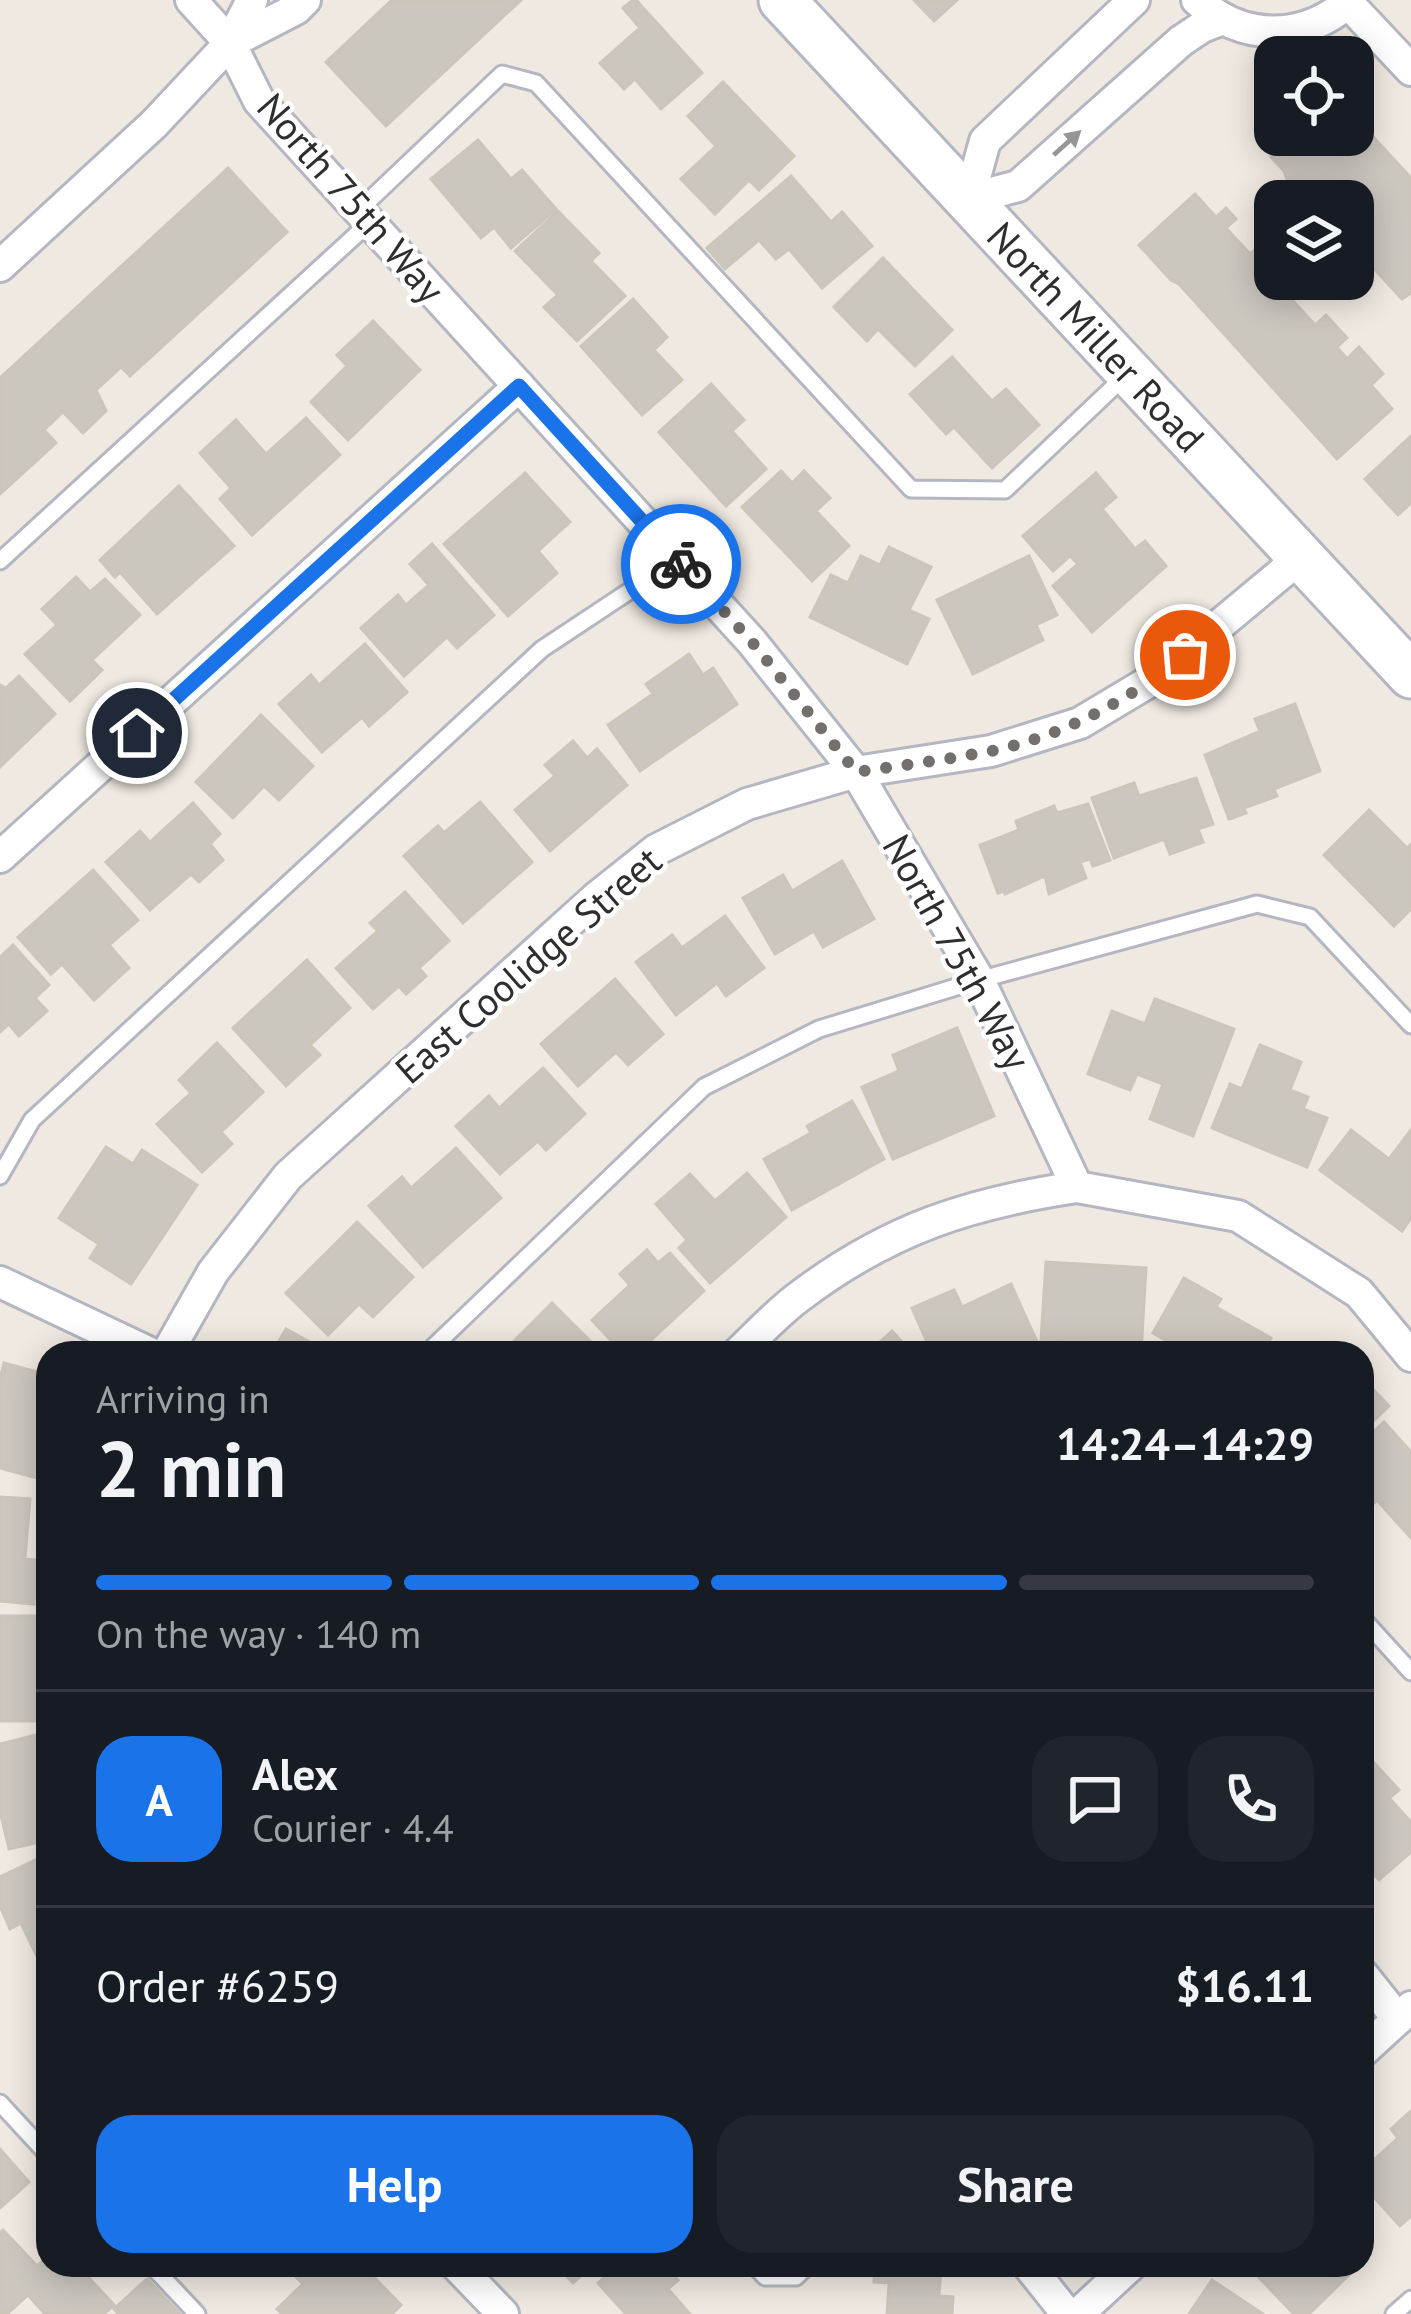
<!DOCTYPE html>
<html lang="en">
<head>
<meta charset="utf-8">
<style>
	:root { --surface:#171b24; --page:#20242c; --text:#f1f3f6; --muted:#9ea1a6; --line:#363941; --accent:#1a73e8 }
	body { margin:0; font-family:"PT Sans",sans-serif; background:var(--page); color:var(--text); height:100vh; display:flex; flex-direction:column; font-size:45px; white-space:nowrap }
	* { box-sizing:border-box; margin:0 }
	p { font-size:39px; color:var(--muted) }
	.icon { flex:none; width:66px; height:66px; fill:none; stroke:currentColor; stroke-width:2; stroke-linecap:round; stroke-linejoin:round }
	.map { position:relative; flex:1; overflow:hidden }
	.side { position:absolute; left:36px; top:1341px; width:1338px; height:936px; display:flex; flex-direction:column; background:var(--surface); border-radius:36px; box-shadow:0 6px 30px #0003 }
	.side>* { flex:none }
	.controls { position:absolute; left:1254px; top:36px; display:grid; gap:24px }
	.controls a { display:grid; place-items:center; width:120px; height:120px; border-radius:24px; background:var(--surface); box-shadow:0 6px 30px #0003; font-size:60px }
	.pin { position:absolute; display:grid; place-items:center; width:102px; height:102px; color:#fff; margin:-51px; border:6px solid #fff; border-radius:50%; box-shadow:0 3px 12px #0007 }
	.courier { position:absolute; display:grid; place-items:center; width:120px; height:120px; margin:-60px; border:9px solid #1a73e8; border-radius:50%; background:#fff; color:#222; box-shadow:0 3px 15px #0007 }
	.summary em { font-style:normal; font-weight:700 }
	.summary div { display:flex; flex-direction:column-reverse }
	.summary { display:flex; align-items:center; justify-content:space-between; height:204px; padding:0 60px }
	h1 { font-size:78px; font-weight:700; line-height:90px }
	.bar { display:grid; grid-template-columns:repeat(4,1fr); gap:18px 12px; align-content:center; height:144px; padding:0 60px }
	.bar i { height:15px; border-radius:9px; background:var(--line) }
	.bar .selected { background:var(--accent) }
	.bar p { grid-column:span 4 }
	.line { display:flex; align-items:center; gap:30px; padding:0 60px; border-top:3px solid var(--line) }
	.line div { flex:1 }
	.round { display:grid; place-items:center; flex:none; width:126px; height:126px; border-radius:36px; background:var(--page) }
	.primary-button { display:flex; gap:24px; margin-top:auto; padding:24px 60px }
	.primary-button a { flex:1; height:138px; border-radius:36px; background:var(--accent); color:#fff; font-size:48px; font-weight:700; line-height:138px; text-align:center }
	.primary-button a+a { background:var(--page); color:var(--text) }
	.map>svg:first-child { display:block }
	.building { fill:#cbc7bf; stroke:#cbc5ba; stroke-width:3 }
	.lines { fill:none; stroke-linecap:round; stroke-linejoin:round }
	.lane-casing { stroke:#b4b7c1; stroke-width:21 }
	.street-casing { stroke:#b4b7c1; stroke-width:36 }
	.secondary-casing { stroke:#b4b7c1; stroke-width:51 }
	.lane { stroke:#fff; stroke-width:15 }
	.street { stroke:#fff; stroke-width:30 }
	.secondary { stroke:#fff; stroke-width:45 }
	.oneway { fill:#969696 }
	.done { stroke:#726f6d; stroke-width:12; stroke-dasharray:0 21.6 }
	.route { stroke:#1a73e8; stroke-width:15 }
	.labels { text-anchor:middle; stroke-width:9; stroke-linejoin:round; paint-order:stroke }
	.street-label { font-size:39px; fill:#2e2e2e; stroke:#fff }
</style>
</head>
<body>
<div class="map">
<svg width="1411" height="2314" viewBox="0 0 1411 2314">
	<rect width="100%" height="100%" fill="#efe9e1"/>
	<g class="building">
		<polygon points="392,0 521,0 386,126 326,62"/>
		<polygon points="633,0 636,0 702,73 661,109 635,79 624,89 600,63 640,28 623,8"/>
		<polygon points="914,0 957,0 934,21"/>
		<polygon points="723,82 794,156 759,190 749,180 715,214 681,179 716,146 688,116"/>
		<polygon points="1353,115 1411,178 1411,293 1402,299 1355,248 1367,237 1361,230 1353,237 1353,201 1305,201 1298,198 1291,190 1284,171 1271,157 1271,145 1277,140 1270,132 1275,127 1275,135 1353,135"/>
		<polygon points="478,140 511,179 522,170 556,209 511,248 494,227 481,238 431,179"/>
		<polygon points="228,168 287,232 130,376 121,367 96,390 106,411 83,433 63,412 44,430 56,443 0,494 0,378"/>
		<polygon points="791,176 831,222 842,212 872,246 822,288 789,249 776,259 759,240 725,269 707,248"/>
		<polygon points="1195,194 1216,217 1226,208 1236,219 1226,228 1250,254 1263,243 1275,257 1275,279 1277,279 1275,281 1315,325 1326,315 1347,338 1337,347 1347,359 1359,347 1383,374 1371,385 1392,409 1337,459 1179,284 1171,280 1139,245"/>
		<polygon points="558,211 599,253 591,261 625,296 577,341 544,307 558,295 515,251"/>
		<polygon points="883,258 952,330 915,366 878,329 867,341 834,307"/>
		<polygon points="633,299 667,337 654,350 682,380 642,415 581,346"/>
		<polygon points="373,321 420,370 348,440 311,402 347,366 337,355"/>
		<polygon points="952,357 992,401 1006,389 1039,425 992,468 954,427 946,434 910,394"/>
		<polygon points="711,384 744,420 732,431 766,469 726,506 659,432"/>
		<polygon points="306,418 340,455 252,535 220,499 231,488 200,453 236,420 266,454"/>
		<polygon points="1411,436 1411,503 1398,515 1365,479"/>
		<polygon points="781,471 792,483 804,471 830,498 816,511 849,546 812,581 742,507"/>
		<polygon points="525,473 570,522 538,551 557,573 508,616 444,544"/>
		<polygon points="1096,473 1116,497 1102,509 1135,549 1145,541 1166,566 1092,632 1053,586 1078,564 1070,556 1053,571 1023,536"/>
		<polygon points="179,486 234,546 157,614 120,572 115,577 100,560"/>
		<polygon points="432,544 494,615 457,648 447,637 404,676 361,628 398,595 406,605 429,585 410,564"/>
		<polygon points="889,547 931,567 909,610 929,619 907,664 810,617 831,575 848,583 861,556 880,565"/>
		<polygon points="1029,556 1057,615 1036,625 1043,640 973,674 937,600"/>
		<polygon points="76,577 90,592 105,579 140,615 92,660 102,670 70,701 25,654 57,625 42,609"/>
		<polygon points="365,644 407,692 369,726 362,717 322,752 279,704 311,675 319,685"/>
		<polygon points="689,654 703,675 713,668 737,704 640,771 608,725 653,694 646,684"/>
		<polygon points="19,676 55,714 0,767 0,685 6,688"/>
		<polygon points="1295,704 1320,771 1274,789 1277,796 1244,808 1246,813 1229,819 1205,755 1260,731 1255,719"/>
		<polygon points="261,715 313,766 279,800 264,786 233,818 196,782"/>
		<polygon points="573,741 587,758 597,749 627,785 550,851 515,810 555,776 545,765"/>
		<polygon points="1196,778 1213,824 1198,829 1203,842 1170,854 1164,839 1114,858 1092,798 1134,783 1139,796"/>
		<polygon points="480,802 532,862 463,923 404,856 438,826 444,833"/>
		<polygon points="193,803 220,834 210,844 223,860 199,882 191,874 150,910 106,862 140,831 150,842"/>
		<polygon points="1088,804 1110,860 1093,866 1090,859 1080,862 1086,878 1049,894 1045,876 1005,894 1004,891 998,893 980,845 1019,830 1016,821 1054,806 1057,813"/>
		<polygon points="1369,810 1407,848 1411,844 1411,909 1394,926 1324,855"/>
		<polygon points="842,861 874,919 823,947 814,931 775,954 743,898 783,875 792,891"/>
		<polygon points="93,870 138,920 109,945 129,968 94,1000 62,964 51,974 18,937"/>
		<polygon points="405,892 449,941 419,968 426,976 406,994 399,986 373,1009 336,968 378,931 370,923"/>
		<polygon points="725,916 764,968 726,996 717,983 676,1015 636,962 672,935 682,948"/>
		<polygon points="13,945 49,985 35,998 47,1011 19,1036 9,1024 0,1032 0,957"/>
		<polygon points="307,960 350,1008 310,1045 320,1055 286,1086 233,1028"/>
		<polygon points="615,979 663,1034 628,1065 616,1052 578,1086 541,1044"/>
		<polygon points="1155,999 1234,1029 1193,1136 1150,1119 1163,1084 1137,1074 1130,1090 1088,1074 1112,1011 1145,1024"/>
		<polygon points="957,1028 994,1116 893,1159 862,1087 899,1071 893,1055"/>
		<polygon points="217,1043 263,1092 221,1132 232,1144 202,1172 157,1124 191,1093 179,1080"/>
		<polygon points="1260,1045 1301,1062 1290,1090 1308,1097 1303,1109 1327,1118 1307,1167 1212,1128 1230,1084 1242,1089"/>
		<polygon points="543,1068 585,1114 546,1150 538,1141 500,1174 456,1126 489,1096 499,1108"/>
		<polygon points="852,1101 884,1159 792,1210 764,1159 811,1133 807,1126"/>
		<polygon points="1351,1130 1389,1159 1411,1130 1411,1218 1402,1231 1320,1170"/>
		<polygon points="106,1147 133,1164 142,1150 197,1185 131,1284 90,1258 99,1244 59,1218"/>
		<polygon points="456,1148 501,1198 423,1267 369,1206 402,1177 411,1188"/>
		<polygon points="747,1173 786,1217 710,1283 679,1248 687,1240 656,1204 690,1174 715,1201"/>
		<polygon points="357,1222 413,1277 373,1317 359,1304 328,1335 286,1293"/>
		<polygon points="647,1250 658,1263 670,1253 704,1291 637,1353 623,1353 592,1320 630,1285 620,1274"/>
		<polygon points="1046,1262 1146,1268 1141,1353 1080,1353 1081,1342 1041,1340"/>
		<polygon points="1184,1278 1221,1299 1216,1307 1271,1338 1262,1353 1188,1353 1153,1333"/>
		<polygon points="1011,1284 1042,1353 932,1353 912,1308 954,1290 962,1307"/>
		<polygon points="552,1303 602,1353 502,1353"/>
		<polygon points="286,1329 330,1353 272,1353"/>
		<polygon points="892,1331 912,1353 868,1353"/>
		<polygon points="4,1363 48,1375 48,1481 0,1468 0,1379"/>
		<polygon points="1362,1378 1389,1406 1362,1432"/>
		<polygon points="1384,1422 1411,1452 1410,1537 1377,1500 1367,1510 1362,1505 1362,1443"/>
		<polygon points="0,1497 30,1499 25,1559 37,1560 34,1604 0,1601"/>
		<polygon points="0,1616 35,1616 36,1721 0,1721"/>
		<polygon points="40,1734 48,1769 48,1840 9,1849 0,1811 0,1744"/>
		<polygon points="1365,1753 1399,1790 1389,1798 1411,1822 1411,1852 1379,1880 1362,1862 1362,1755"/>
		<polygon points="46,1855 48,1971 45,1973 21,1923 10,1929 0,1906 0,1877"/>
		<polygon points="1411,2111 1411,2216 1400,2226 1362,2184 1362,2171 1398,2138 1391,2129"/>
		<polygon points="0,2149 29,2182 0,2208"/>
		<polygon points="3,2230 37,2266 48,2256 48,2265 77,2265 114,2305 104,2314 45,2314 28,2295 7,2314 0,2314 0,2233"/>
		<polygon points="298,2265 362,2265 401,2305 392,2314 282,2314 277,2309 303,2284 291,2272"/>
		<polygon points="556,2265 593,2265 573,2283"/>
		<polygon points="618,2265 665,2265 678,2280 668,2289 690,2314 626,2314 598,2283"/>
		<polygon points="875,2265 941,2265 939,2296 953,2297 952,2314 887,2314 889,2283 874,2282"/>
		<polygon points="1247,2265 1341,2265 1349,2275 1309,2314 1294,2314"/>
		<polygon points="147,2279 180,2314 118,2314 114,2309"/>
		<polygon points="1212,2280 1263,2314 1189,2314"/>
	</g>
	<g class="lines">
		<defs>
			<g id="lane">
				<polyline points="358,211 502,74 536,83 911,489 1005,490 1125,376"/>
				<polyline points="0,561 369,223"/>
				<polyline points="0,1176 32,1120 542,649 643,582 674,556"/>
				<polyline points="427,1353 704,1087 819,1029 979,980 1257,904 1310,917 1411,1025"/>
				<polyline points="1362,1618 1411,1672"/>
				<polyline points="0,2103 48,2155"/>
				<polyline points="151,2265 197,2314"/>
				<polyline points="754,2265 765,2277 796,2277 808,2265"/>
				<polyline points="1394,2314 1411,2299"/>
			</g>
			<g id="street">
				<polyline points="191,0 230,43 259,101 752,642 856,772 979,980 1077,1187 1238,1216 1359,1293 1411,1356"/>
				<path d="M1197 0C1243 42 1304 42 1351 0"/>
				<polyline points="1348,3 1411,70"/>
				<polyline points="230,43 296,9 305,0"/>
				<polyline points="969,199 1018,186 1181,41 1202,27 1223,19"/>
				<polyline points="969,199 985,141 1134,0"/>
				<polyline points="0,266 154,124 230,43 252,0"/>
				<polyline points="0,857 519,386"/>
				<polyline points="0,1282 150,1353"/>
				<polyline points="167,1353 213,1272 288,1176 597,897 656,850 747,804 856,772 991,751 1080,723 1157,677 1301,557"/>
				<path d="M738 1353C758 1334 778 1312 800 1296 889 1229 969 1203 1077 1187"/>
				<polyline points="1362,1974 1398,2019"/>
				<polyline points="1362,2052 1411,2007"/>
				<polyline points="456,2265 503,2314"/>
				<polyline points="1028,2265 1067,2314"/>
				<polyline points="1078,2314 1131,2265"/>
			</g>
			<polyline id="secondary" points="782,0 1411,675"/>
		</defs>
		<use href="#lane" class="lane-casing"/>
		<use href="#street" class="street-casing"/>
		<use href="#secondary" class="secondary-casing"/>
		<use href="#lane" class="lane"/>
		<use href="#street" class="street"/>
		<use href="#secondary" class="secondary"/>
	</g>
	<defs><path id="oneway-solid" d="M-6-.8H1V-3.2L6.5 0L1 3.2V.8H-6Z" transform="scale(3)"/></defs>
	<use class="oneway" href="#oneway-solid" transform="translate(1067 143) rotate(-42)"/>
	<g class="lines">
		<path class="done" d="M681 564 752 642 856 772C899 766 943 760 986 752 1059 738 1128 701 1185 655"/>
		<polyline class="route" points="137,733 519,386 681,564"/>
	</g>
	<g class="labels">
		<g class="street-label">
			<text transform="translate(351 198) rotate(49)" y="14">North 75th Way</text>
			<text transform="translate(1096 337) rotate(47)" y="14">North Miller Road</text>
			<text transform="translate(957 952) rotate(61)" y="14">North 75th Way</text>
			<text transform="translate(528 965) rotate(-41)" y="14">East Coolidge Street</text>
		</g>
	</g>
</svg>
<div class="controls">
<a><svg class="icon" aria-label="locate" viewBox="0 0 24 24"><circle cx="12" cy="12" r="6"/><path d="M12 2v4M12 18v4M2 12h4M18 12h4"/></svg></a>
<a><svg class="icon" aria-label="layers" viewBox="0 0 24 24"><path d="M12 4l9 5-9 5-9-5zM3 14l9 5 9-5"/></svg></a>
</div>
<div class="pin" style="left:1185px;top:655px;background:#ea580c"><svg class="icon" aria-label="bag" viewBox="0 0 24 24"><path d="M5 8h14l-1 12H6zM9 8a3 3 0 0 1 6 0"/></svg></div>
<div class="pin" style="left:137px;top:733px;background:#1f2937"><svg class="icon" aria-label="home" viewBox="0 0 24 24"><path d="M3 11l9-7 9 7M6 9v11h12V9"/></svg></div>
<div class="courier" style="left:681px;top:564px"><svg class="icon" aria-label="bike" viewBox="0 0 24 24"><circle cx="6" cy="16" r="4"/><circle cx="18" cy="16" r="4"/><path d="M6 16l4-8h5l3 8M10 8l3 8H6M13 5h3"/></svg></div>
<section class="side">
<div class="summary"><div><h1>2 min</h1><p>Arriving in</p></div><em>14:24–14:29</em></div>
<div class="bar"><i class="selected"></i><i class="selected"></i><i class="selected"></i><i></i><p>On the way · 140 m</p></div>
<div class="line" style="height:216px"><b class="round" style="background:var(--accent);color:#fff">A</b><div><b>Alex</b><p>Courier · 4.4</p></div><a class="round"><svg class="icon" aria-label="chat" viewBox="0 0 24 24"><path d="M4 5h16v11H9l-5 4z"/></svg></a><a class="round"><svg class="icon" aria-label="phone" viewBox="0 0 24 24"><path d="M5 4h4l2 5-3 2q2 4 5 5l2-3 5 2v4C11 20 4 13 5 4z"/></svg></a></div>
<div class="line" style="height:156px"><div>Order #6259</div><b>$16.11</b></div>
<div class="primary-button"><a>Help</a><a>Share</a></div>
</section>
</div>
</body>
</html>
